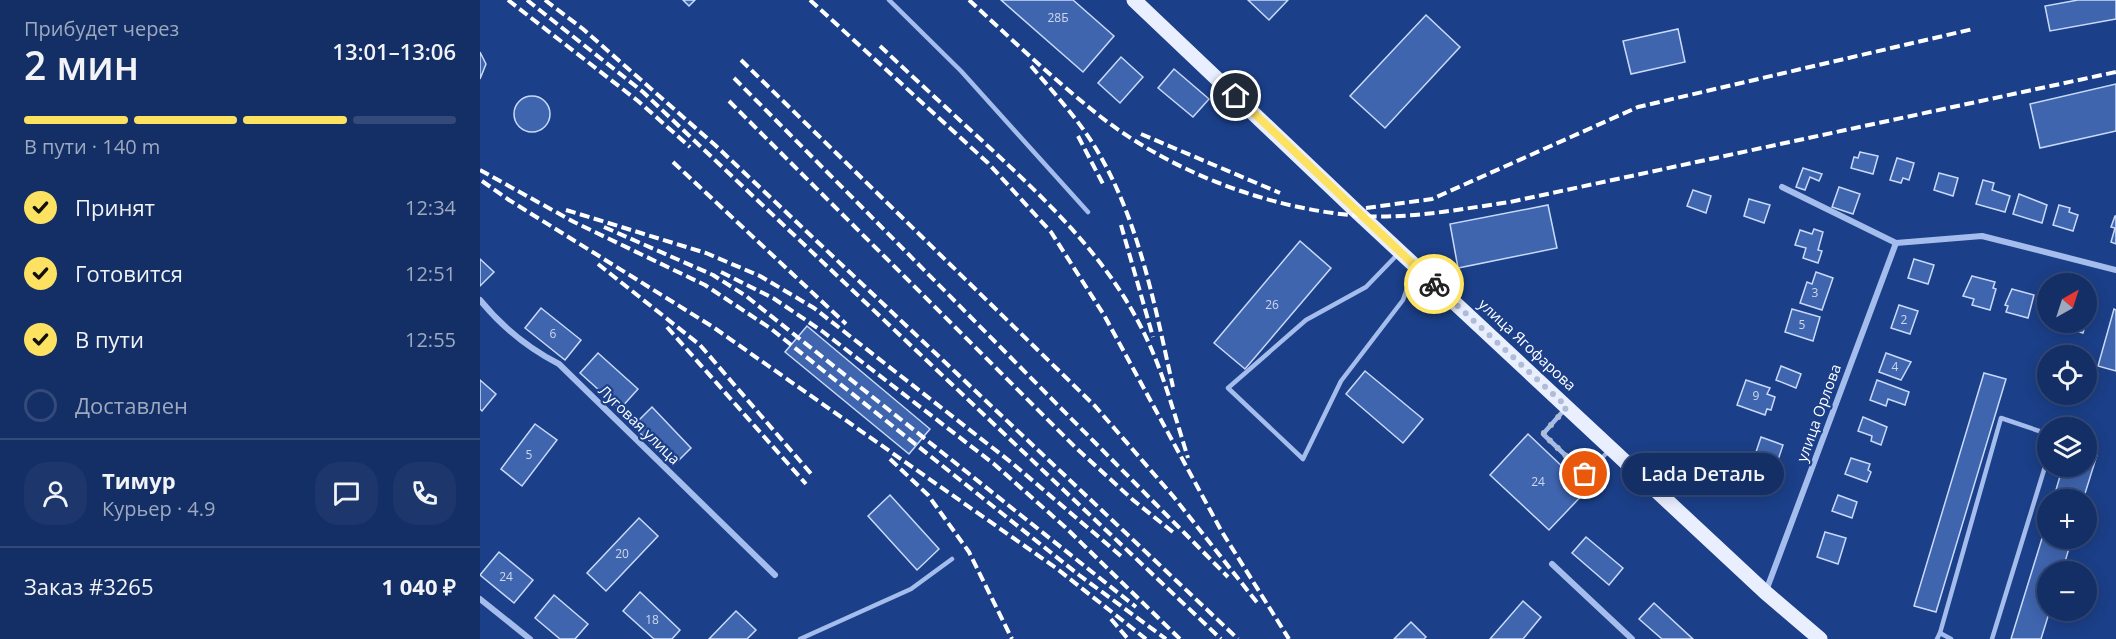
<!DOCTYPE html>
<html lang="ru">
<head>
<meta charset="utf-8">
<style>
	:root { --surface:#142f66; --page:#1d376c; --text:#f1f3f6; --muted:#9da9bf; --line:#334a7a; --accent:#fde161 }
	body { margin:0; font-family:"Open Sans",sans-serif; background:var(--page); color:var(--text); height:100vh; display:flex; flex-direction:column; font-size:22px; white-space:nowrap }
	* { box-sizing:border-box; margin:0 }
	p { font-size:20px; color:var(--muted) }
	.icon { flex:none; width:33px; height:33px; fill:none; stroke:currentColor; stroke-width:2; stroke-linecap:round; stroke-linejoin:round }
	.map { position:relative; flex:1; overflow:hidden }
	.side { display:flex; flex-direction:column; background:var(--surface); width:480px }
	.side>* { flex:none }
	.needle { width:39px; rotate:39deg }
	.tools { position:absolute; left:1557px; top:273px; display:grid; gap:12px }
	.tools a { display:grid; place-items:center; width:60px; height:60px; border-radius:50%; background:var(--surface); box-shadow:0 3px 15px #0003,0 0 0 2px var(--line); font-size:30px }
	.pin { position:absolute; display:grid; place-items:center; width:51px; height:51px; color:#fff; margin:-26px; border:3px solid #fff; border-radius:50%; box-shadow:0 2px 6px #0007 }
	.courier { position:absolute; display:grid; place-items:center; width:60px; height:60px; margin:-30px; border:4px solid #fde161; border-radius:50%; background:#fff; color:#222; box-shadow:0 2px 8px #0007 }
	.bubble { position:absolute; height:42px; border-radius:21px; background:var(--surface); box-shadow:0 3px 15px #0003,0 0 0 2px var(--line); font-size:20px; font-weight:600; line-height:42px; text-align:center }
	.headline em { font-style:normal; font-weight:600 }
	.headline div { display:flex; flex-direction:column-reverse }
	.headline { display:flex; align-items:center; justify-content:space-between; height:102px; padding:0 24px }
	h1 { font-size:39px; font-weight:600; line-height:45px }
	.bar { display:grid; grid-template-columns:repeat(4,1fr); gap:9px 6px; align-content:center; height:72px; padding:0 24px }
	.bar i { height:8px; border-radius:4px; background:var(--line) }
	.bar .on { background:var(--accent) }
	.bar p { grid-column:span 4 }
	.line { display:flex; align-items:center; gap:15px; padding:0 24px; border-top:2px solid var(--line) }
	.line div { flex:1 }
	.round { display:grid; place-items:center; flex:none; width:63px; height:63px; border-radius:24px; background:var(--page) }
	ol { padding:0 24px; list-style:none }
	li { display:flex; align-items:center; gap:18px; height:66px }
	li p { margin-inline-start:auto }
	li .icon { padding:6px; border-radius:50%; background:var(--accent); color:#111; stroke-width:4 }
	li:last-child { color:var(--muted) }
	li i { width:33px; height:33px; border:3px solid var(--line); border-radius:50% }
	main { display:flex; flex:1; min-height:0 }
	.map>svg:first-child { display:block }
	.building { fill:#3f65af; stroke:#c9daf9; stroke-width:1.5 }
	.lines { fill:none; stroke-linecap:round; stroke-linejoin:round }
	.service { stroke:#a4bdec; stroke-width:4.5 }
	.minor { stroke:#a4bdec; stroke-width:6 }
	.primary { stroke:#e9efff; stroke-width:15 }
	.rail { stroke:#fff; stroke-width:4; stroke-dasharray:10 4.5; stroke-linecap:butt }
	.done { stroke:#afbcd5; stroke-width:6; stroke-dasharray:0 10.8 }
	.route { stroke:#fde161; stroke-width:8 }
	.labels { text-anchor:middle; stroke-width:4.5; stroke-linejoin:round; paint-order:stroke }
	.number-label { font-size:12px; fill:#cfd8eb }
	.street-label { font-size:15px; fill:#fff; stroke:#1b3f88 }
</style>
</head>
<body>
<main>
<section class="side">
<div class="headline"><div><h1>2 мин</h1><p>Прибудет через</p></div><em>13:01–13:06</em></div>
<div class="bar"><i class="on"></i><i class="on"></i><i class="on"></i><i></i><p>В пути · 140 m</p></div>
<ol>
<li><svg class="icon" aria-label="check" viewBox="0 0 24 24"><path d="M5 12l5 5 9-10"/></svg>Принят<p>12:34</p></li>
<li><svg class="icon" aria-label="check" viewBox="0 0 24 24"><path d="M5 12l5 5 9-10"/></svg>Готовится<p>12:51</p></li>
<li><svg class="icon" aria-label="check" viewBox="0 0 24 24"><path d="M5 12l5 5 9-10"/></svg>В пути<p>12:55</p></li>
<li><i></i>Доставлен</li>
</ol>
<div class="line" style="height:108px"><a class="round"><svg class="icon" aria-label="person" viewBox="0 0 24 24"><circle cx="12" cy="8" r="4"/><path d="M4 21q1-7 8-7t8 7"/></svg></a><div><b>Тимур</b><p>Курьер · 4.9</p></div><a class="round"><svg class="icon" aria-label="chat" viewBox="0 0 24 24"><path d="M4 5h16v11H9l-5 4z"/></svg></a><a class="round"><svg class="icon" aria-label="phone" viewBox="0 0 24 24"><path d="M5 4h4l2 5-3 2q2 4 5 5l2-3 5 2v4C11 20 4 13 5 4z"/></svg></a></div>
<div class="line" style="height:78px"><div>Заказ #3265</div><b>1 040 ₽</b></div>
</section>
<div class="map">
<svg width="1636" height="639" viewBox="0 0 1636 639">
	<rect width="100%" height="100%" fill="#1b3f88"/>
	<g class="building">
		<polygon points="203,0 215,0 209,6"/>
		<polygon points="521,0 593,0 634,36 603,72"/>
		<polygon points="768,0 808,0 789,20"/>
		<polygon points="1598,0 1636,0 1636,19 1570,31 1565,6"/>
		<polygon points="946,15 980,47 905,128 870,96"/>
		<polygon points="1198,29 1205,62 1151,74 1143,41"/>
		<polygon points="0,52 6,64 0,79"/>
		<polygon points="641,57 663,77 640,103 618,83"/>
		<polygon points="694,69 729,99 713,117 678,88"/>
		<polygon points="1636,84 1636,131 1560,148 1550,104"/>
		<circle cx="52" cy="114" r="18"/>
		<polygon points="1380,152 1398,156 1393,174 1371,168 1374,157 1378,158"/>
		<polygon points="1417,158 1434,163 1429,180 1423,178 1421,183 1410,180"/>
		<polygon points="1323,168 1342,174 1339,181 1330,177 1325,190 1316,187"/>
		<polygon points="1459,173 1478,178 1473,196 1454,190"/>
		<polygon points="1503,180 1514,183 1512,190 1530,196 1525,212 1496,204"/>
		<polygon points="1359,187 1380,194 1373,214 1352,207"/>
		<polygon points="1213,190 1231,196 1226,213 1207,206"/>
		<polygon points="1539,194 1567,205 1562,223 1533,214"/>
		<polygon points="1269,199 1290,205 1284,223 1264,216"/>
		<polygon points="1068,205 1077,248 978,268 970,224"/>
		<polygon points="1579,205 1590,208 1589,212 1598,215 1593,231 1573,225"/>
		<polygon points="1635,216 1636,216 1636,244 1631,242 1635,228 1631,227"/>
		<polygon points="1334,229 1343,232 1338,250 1342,251 1338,263 1323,258 1326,248 1315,245 1320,230 1332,234"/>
		<polygon points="820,241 851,268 765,369 734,343"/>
		<polygon points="0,259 14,272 0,286"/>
		<polygon points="1434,259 1454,265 1448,284 1428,278"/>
		<polygon points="1336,272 1353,278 1342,310 1320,303 1327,282 1332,284"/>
		<polygon points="1492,276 1515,282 1513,288 1516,289 1510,310 1492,305 1494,299 1483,296"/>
		<polygon points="1532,289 1554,295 1548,318 1526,312 1528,306 1525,305"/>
		<polygon points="1606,296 1614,299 1606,322"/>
		<polygon points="1419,305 1438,311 1430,334 1411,328"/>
		<polygon points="61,308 101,340 85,360 45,328"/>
		<polygon points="1312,309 1340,317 1333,341 1305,332"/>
		<polygon points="1634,309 1636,310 1636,371 1618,366"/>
		<polygon points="1568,315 1568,322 1587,322 1585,329 1565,323"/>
		<polygon points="1589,322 1606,322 1603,333 1587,328"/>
		<polygon points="327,326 450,429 429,454 305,352"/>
		<polygon points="118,353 158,389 140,409 100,373"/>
		<polygon points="1406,353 1431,362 1421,380 1399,372"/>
		<polygon points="1301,366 1321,374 1316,388 1296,380"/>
		<polygon points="885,371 943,419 923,443 866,394"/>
		<polygon points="1504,373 1526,379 1456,612 1434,606"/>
		<polygon points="0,380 16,394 2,411 0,409"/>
		<polygon points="1266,380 1290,388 1287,394 1295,397 1291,410 1287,409 1285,415 1257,405"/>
		<polygon points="1397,380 1429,392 1425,405 1408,399 1406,406 1390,400"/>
		<polygon points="172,407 211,448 193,466 153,426"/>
		<polygon points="1383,417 1407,427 1401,445 1391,441 1392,436 1378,431"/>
		<polygon points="55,424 77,440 42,486 21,469"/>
		<polygon points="1048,434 1107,490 1069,530 1010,475"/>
		<polygon points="1281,437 1303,445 1297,463 1275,455"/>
		<polygon points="1606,452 1617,455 1603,500 1573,500 1583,466 1606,466"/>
		<polygon points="1371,458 1390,464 1388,470 1391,472 1387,482 1365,474"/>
		<polygon points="410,495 459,549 437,570 388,516"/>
		<polygon points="1358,495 1377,502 1372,518 1352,511"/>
		<polygon points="159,518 178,536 126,591 107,573"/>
		<polygon points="1568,519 1568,538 1592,538 1582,572 1568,572 1568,610 1570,610 1561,639 1531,639"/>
		<polygon points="1345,532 1366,538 1358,564 1337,557"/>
		<polygon points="1106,537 1143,568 1129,585 1092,553"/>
		<polygon points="19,552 53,580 34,603 0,575"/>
		<polygon points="160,592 200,630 192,639 174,639 143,611"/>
		<polygon points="74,595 108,624 95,639 80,639 55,618"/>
		<polygon points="1043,601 1061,617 1043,639 1010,639"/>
		<polygon points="1174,603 1213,639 1182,639 1159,619"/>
		<polygon points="256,611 276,630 267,639 229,639"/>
		<polygon points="931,622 946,637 944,639 914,639"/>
	</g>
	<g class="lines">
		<g class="service">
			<polyline points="409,0 481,71 608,212"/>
			<polyline points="918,254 886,287 826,320 748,388 823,459 861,381 923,300 934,269"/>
			<polyline points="1085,409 1063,434 1105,474 1130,450"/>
			<polyline points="1460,633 1521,418 1568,434"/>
			<polyline points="320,639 431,589 472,559"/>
			<polyline points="1457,639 1460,633 1471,639"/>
			<polyline points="1512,639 1568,457"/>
		</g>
		<g class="minor">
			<polyline points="1302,187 1416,243"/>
			<polyline points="1416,243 1502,236 1636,270"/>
			<path d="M0 300C22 327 48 348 79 364L295 575"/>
			<polyline points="1072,564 1152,639"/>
			<polyline points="1286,591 1416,243"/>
			<polyline points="0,599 50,639"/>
		</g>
		<polyline class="primary" points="654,0 874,209 1285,592 1340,639"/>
		<g class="rail">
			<polyline points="28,0 158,101 210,147"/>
			<polyline points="47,0 163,92 741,639"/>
			<polyline points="65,0 103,29 235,145 758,639"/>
			<polyline points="330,0 508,163 571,232 624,315 742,532 809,639"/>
			<path d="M489 0C529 37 569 75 611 109 685 170 786 209 881 216 931 219 981 209 1030 202L1636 72"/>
			<path d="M400 46C436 80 473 114 510 148 567 201 624 255 660 325 682 367 694 413 708 458"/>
			<polyline points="261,60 615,406 693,496 779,605"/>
			<path d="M551 66C574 93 600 121 618 152 660 224 675 307 693 387"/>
			<polyline points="254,78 748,577"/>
			<polyline points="249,101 595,447 653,500 694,533"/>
			<polyline points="661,134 800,193"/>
			<polyline points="598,136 623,184"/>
			<polyline points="193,162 366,324"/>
			<polyline points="0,170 94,222 225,285 290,328 599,575 686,639"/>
			<polyline points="2,181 29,200 233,327 576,568 666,639"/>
			<polyline points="886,208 952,199 1158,107 1493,29"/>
			<polyline points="86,210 226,253 280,276 334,308 532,463 641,556"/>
			<polyline points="641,225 673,337"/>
			<polyline points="124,227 233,275 266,296 656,607"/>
			<polyline points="118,264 220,345 333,476"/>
			<polyline points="241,272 293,298 342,331 514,464 585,527 700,639"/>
			<polyline points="187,327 326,484"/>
			<polyline points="410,459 448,495 489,552 532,639"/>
			<polyline points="631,619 648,639"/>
		</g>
	</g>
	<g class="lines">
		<polyline class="done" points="954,284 1087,407 1063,434 1105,474"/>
		<polyline class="route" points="756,96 954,284"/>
	</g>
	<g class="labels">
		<g class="number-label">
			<text x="578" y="22">28Б</text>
			<text x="1335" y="297">3</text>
			<text x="792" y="309">26</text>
			<text x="1424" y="324">2</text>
			<text x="1322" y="329">5</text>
			<text x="73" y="338">6</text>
			<text x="1415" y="371">4</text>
			<text x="1276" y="400">9</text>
			<text x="49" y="459">5</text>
			<text x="1058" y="486">24</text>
			<text x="142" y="558">20</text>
			<text x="26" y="581">24</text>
			<text x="172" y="624">18</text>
		</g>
		<g class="street-label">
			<text transform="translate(1047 345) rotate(43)" y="5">улица Ягофарова</text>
			<text transform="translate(1339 413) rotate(-70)" y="5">улица Орлова</text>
			<text transform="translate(159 425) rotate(44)" y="5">Луговая улица</text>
		</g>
	</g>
</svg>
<div class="tools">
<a><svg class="needle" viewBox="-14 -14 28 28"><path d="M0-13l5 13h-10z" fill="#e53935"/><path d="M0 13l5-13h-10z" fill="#9da9bf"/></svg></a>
<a><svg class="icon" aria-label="locate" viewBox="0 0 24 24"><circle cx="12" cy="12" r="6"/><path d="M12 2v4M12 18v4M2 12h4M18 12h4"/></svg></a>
<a><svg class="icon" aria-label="layers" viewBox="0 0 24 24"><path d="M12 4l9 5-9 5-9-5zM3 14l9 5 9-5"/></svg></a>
<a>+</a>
<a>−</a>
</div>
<div class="pin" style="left:1105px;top:474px;background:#ea580c"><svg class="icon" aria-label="bag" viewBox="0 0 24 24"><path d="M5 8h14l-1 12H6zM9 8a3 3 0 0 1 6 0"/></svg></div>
<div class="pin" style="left:756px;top:96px;background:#1f2937"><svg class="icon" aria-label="home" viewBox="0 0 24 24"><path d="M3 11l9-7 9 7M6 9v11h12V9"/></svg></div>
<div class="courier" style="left:954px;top:284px"><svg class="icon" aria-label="bike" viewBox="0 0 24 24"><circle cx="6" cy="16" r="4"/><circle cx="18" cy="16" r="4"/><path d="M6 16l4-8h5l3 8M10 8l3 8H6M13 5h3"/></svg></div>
<div class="bubble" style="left:1142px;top:453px;width:162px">Lada Dеталь</div>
</div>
</main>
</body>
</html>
